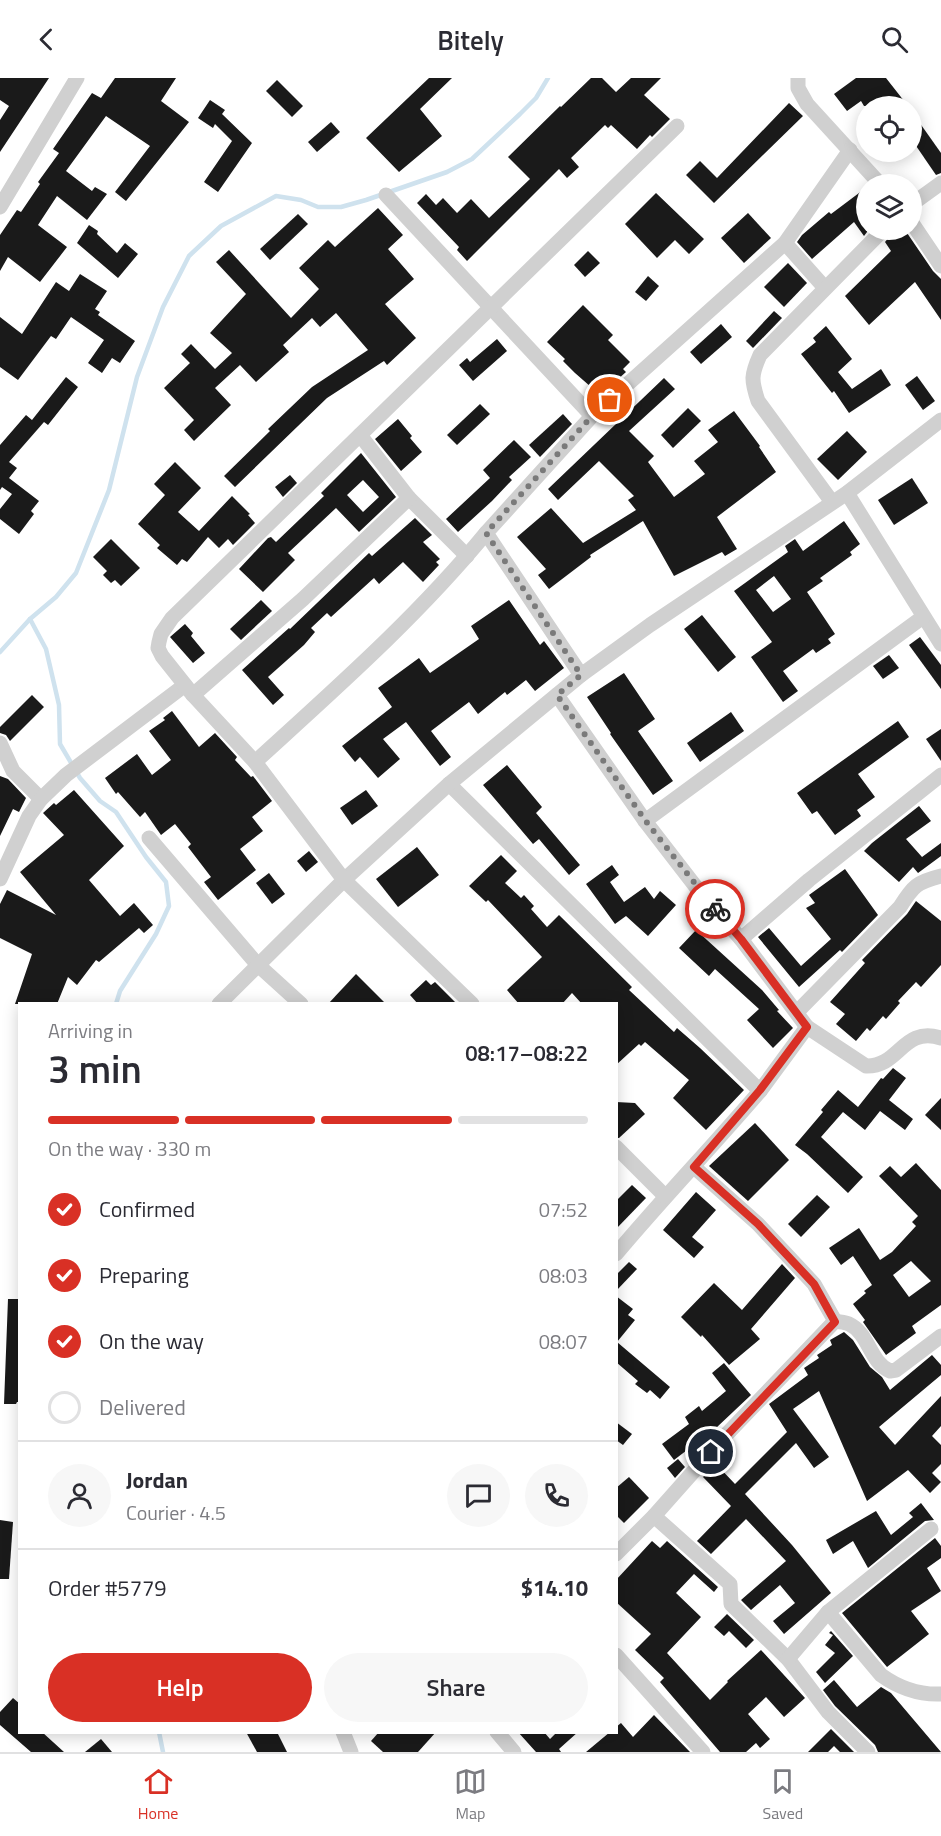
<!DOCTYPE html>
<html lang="en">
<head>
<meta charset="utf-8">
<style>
	:root { --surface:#fff; --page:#f7f7f7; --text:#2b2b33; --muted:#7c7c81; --line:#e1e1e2; --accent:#d93025 }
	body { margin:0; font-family:"Titillium Web",sans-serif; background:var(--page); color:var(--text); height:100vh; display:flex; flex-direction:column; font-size:22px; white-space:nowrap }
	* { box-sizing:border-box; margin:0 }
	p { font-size:20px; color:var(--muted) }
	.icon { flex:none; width:33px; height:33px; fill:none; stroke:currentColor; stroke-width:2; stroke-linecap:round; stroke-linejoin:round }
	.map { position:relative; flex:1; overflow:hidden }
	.panel { position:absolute; left:18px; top:924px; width:600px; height:732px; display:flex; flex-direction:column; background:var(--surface); border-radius:0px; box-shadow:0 3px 15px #0003 }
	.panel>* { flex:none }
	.buttons { position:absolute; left:856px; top:18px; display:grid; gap:12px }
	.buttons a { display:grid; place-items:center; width:66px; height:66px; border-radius:50%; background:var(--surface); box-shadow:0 3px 15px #0003; font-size:30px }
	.pin { position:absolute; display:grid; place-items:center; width:51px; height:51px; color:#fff; margin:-26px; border:3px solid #fff; border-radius:50%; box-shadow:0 2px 6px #0007 }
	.courier { position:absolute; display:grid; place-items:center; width:60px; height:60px; margin:-30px; border:4px solid #d93025; border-radius:50%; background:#fff; color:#222; box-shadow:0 2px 8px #0007 }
	.summary em { font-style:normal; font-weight:600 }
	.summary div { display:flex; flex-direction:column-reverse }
	.summary { display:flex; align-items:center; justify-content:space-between; height:102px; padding:0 30px }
	h1 { font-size:39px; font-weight:600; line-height:45px }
	.bar { display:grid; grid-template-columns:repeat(4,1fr); gap:9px 6px; align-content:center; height:72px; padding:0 30px }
	.bar i { height:8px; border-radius:4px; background:var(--line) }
	.bar .active { background:var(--accent) }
	.bar p { grid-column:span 4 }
	.line { display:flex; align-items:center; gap:15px; padding:0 30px; border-top:2px solid var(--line) }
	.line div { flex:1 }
	.round { display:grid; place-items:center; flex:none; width:63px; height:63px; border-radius:32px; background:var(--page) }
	ol { padding:0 30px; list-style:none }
	li { display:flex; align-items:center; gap:18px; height:66px }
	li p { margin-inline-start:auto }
	li .icon { padding:6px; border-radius:50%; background:var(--accent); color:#fff; stroke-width:4 }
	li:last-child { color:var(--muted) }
	li i { width:33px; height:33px; border:3px solid var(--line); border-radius:50% }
	.button { display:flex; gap:12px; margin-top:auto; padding:12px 30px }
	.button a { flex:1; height:69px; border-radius:36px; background:var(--accent); color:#fff; font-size:24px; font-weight:600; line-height:69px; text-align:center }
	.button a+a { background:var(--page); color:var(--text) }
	header { display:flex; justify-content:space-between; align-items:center; height:78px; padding:0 30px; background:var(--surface); font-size:27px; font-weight:600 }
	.tabs { display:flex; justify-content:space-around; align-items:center; height:84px; border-top:2px solid var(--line); background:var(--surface); font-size:16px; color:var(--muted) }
	.tabs a { display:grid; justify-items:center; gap:3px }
	.tabs .active { color:var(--accent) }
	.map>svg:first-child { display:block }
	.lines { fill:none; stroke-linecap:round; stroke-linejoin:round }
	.stream { stroke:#cfe2ee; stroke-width:4.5 }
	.building { fill:#1a1a1a; fill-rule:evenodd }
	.minor { stroke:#d0d0d0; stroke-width:15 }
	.done { stroke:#7a7a7a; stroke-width:6; stroke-dasharray:0 10.8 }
	.route { stroke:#d93025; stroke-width:8 }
</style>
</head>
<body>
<header><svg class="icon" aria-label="back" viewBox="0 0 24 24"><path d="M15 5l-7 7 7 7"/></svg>Bitely<svg class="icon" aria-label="search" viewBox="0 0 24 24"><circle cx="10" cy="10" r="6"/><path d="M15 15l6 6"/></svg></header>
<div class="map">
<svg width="941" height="1674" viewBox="0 0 941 1674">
	<rect width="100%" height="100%" fill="#fff"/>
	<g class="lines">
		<g class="stream">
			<polyline points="30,541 46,571 59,627 60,666 80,700 100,723 116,734 146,779 166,804 169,828 156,856 120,913 116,926"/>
			<polyline points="0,574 30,541 56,519 76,495 109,412 137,299 163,229 189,178 221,148 276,118 301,122 318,129 341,129 366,122 447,94 472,81 520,36 536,20 548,0"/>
			<polyline points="159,1654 163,1674"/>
		</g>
	</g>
	<g class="building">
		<polygon points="0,0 49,0 0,74 0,42 9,28 0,22"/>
		<polygon points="115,0 176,0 161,23 189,44 126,123 115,114 150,68 106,38 66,93 92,113 95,109 107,116 87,142 57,118 38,147 67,169 40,204 8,179 0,193 0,157 17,132 21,134 40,106 38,104 59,75 53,71 92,15 101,20"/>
		<polygon points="429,0 452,0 420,31 442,58 399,94 366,60"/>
		<polygon points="591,0 602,0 616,14 631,0 661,0 644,17 670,41 652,59 650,57 637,71 611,47 608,50 605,47 571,80 579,89 567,100 559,91 467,183 457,172 459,169 417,125 426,116 436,127 443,120 457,135 471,121 489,140 530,101 508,79 560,28 561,29"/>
		<polygon points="856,0 886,0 908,28 864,28 861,23 847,33 834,16"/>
		<polygon points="277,2 303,28 292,39 266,13"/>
		<polygon points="210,22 225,32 222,36 252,65 218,114 204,104 232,63 215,46 213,50 198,40"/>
		<polygon points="789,25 803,38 714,125 686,97 700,83 717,100"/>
		<polygon points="912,34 941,75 941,95 936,97 912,62"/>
		<polygon points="331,44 340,54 317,74 308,64"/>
		<polygon points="867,109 867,154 864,158 854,144 812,181 797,164 802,157 829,134 831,136"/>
		<polygon points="656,115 704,161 689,176 675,162 657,180 625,146"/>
		<polygon points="378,130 403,157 388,171 414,201 385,226 416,260 387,287 384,283 327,320 235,409 224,398 270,353 268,351 312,309 368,272 336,235 320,249 312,240 283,267 289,274 256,304 240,287 215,310 231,327 194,363 184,352 194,342 164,310 190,285 181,276 191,266 215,291 232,275 210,255 246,216 216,184 229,172 291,240 319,211 299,190 328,162 335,169"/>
		<polygon points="748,135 771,160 744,185 721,160"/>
		<polygon points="298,136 308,146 270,182 260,171"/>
		<polygon points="89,147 98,153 97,156 117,175 125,165 138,176 118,200 77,165"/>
		<polygon points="892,152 905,152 933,193 941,201 941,242 915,204 869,247 845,218 891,173 885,164 890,158"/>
		<polygon points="588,173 600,185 585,199 574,187"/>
		<polygon points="788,185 807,205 784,229 764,209"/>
		<polygon points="80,196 107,213 95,231 100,234 98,237 135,263 120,285 112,280 102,295 88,285 104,262 71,239 56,261 51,258 18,302 0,289 0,239 22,256 56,204 69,213"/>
		<polygon points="648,198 659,208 646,223 635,214"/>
		<polygon points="583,227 613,257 608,262 630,284 623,291 626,294 617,302 615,300 603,312 595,305 591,309 575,295 563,283 565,281 547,264"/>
		<polygon points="774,233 782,240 753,270 746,263"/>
		<polygon points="721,246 732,259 701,286 690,274"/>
		<polygon points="826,248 852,281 838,294 852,311 881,291 891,307 849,335 834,313 832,315 801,276 816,264 813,260"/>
		<polygon points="497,261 507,273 473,303 459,287 467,280 470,284"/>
		<polygon points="917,298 935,323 923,332 905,307"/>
		<polygon points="66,299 78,309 48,347 44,344 9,384 17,390 9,400 39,423 31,433 34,436 19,456 0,441 0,431 12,416 2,409 0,412 0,367 26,337 32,342"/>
		<polygon points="664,300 675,311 629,353 654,378 648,384 674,419 705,396 694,383 718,364 708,352 734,333 760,368 759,369 776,394 717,439 737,471 725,478 722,474 674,498 643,443 590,477 591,479 549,511 538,497 546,491 517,459 551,430 583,465 636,432 628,422 634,418 599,383 558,422 548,411"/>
		<polygon points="480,326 490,336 457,367 447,357"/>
		<polygon points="688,330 701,343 673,370 661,357"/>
		<polygon points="563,336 572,346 540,379 529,367"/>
		<polygon points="398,341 412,358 410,360 422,374 401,393 375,361"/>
		<polygon points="847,353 867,374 838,402 817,381"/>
		<polygon points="514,362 531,379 509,399 512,402 492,423 458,454 446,441 490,400 483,392"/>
		<path d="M361 375 396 419 359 454 336 430 288 475 295 482 263 514 239 491 268 460 271 459 276 464 324 418 321 415ZM363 402 379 419 363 434 347 417Z"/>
		<polygon points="175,384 201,410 178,434 199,453 232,418 250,436 248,437 255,445 233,467 228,461 219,470 208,459 187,484 182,481 177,487 157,470 160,467 138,446 165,417 154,406"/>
		<polygon points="290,397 297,405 283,419 275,409"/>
		<polygon points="912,400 928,425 894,447 878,422"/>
		<polygon points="415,440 432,457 423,464 440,481 436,484 439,487 423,504 403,484 379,506 374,500 331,539 327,535 311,550 315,554 304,567 268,599 284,617 273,627 242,592 289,550 290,551 369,475 372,478"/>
		<path d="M844 443 860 466 850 474 852 477 820 500 823 503 807 514 835 556 828 561 831 565 816 575 813 571 783 593 798 613 783 624 751 579 772 564 734 513 788 474 785 468 795 461 803 473ZM774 498 791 521 773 534 756 512Z"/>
		<polygon points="111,461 140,490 121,508 115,502 111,505 103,497 107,493 93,479"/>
		<polygon points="261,522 272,533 241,562 230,551"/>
		<polygon points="509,522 540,567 544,563 564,590 535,613 526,602 507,617 505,614 478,636 469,624 431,653 451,679 440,688 406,644 383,661 400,681 378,700 360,679 355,684 342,668 392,629 378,610 419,580 430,595 479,561 471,548"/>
		<polygon points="702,537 736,579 718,594 684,551"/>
		<polygon points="185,546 193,555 191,558 205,575 193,585 170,559"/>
		<polygon points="920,559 941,587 941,611 909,567"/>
		<polygon points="889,577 899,590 883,601 873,588"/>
		<polygon points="624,595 655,641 638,653 673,703 653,717 610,656 611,655 587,619"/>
		<polygon points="32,617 44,629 10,663 6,657 0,655 0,649"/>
		<polygon points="172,633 199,669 215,655 237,679 235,682 251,699 253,698 272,723 252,739 263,753 240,771 256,792 218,822 204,804 211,799 188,769 191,766 175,746 161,757 145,734 140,739 118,714 116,716 105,700 137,676 152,697 171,682 149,653 165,642 163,640"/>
		<polygon points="731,634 744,653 700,684 687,665"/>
		<polygon points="898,643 909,659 858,696 875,719 857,732 861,738 835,757 817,733 812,736 797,715"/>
		<polygon points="941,651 941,683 926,661"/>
		<polygon points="507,687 542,729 536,735 580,787 569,797 539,761 533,766 483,707"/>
		<polygon points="0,698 8,701 26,720 19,734 13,731 0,758"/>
		<polygon points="74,712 124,768 89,802 120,838 134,825 153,847 144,855 139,850 99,884 96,882 77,907 68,899 57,926 15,926 32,876 0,860 0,826 7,812 56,837 20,794 64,757 43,735 54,725 56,727"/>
		<polygon points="366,712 378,728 352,747 340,730"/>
		<polygon points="919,728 931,743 906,761 922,779 941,765 941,778 918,795 913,789 899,804 864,773 872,765"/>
		<polygon points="417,769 439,797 398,829 376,801"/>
		<polygon points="309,773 318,784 306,794 297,783"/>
		<polygon points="501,777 517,793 505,805 521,820 524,817 534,828 531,831 547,849 559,837 632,909 629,912 674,954 677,950 700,970 744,1012 706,1052 673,1020 689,1002 645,964 641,968 639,966 616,987 616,926 582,926 572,915 562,926 519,926 507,912 542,879 488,822 486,824 469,808"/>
		<polygon points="612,787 619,797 610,804 624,824 645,809 654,821 660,813 676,827 648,858 626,838 615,846 586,806"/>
		<polygon points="845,791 878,837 842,874 840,872 799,909 758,859 769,850 801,888 831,861 806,830 815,825 809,817"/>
		<polygon points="269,795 285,816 272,826 256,805"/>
		<polygon points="916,823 941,843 941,887 921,909 916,904 898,923 900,925 886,941 883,938 870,953 867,950 856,963 836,946 845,936 830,924 865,885 862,882 907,836"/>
		<polygon points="696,852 762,912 779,932 777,933 793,950 773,970 747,942 759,931 715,891 709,898 679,870"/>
		<polygon points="356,896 386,926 328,926"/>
		<polygon points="426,902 431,907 435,904 457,926 418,926 410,917"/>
		<polygon points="893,990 906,1000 889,1022 913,1041 905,1052 880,1033 865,1052 843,1034 821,1059 863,1099 848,1115 807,1076 795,1067 823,1034 821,1032 838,1012 858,1029 881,1000 883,1001"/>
		<polygon points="941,1020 941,1052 925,1037"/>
		<polygon points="616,1024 635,1025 645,1036 619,1060 616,1060"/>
		<polygon points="755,1045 789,1082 748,1123 709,1088"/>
		<path d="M916 1085 941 1112V1227L912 1248 916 1255 886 1277 863 1244 865 1242 853 1226 866 1215 864 1213 872 1207 853 1178 841 1187 829 1170 859 1150 880 1182 892 1174 916 1148 912 1144 918 1138 879 1098 890 1088 901 1099ZM911 1183 931 1203 909 1219 893 1197Z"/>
		<polygon points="632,1107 646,1120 616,1151 616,1123"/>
		<polygon points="696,1114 716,1132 692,1159 704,1169 694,1180 663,1152"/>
		<polygon points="817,1117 830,1129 801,1159 788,1146"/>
		<polygon points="629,1184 637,1191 616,1213 616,1197"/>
		<polygon points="782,1186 795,1200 751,1251 760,1261 729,1287 702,1257 701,1259 681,1239 714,1205 742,1232"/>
		<polygon points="616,1218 633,1231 628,1237 635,1242 617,1264 670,1309 660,1321 650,1312 647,1315 635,1306 638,1303 616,1284"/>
		<polygon points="8,1221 20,1221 20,1324 17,1324 16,1326 4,1326"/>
		<polygon points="844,1254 853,1262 870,1289 882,1299 890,1312 932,1277 941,1287 941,1297 879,1349 895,1367 941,1318 941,1348 932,1358 941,1367 941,1386 932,1395 941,1404 930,1415 908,1392 867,1423 819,1313 793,1331 829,1379 814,1390 796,1365 745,1416 792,1467 831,1515 784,1556 773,1543 795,1525 780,1507 751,1532 741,1522 786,1483 746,1441 711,1476 697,1463 731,1428 703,1399 716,1386 735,1406 787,1354 769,1326 808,1297 804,1290 819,1280 817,1277 832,1267 830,1262"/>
		<polygon points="724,1285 751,1317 716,1350 674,1382 662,1366 689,1346 685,1339 699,1328 702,1333 726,1313 712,1295"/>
		<polygon points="616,1344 632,1356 623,1367 616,1362"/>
		<polygon points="678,1381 685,1389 675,1400 667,1390"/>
		<polygon points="629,1399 649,1420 624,1445 616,1437 616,1410"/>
		<polygon points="921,1425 934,1442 925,1443 868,1490 853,1463 833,1476 826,1462 876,1433 891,1457 913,1439 909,1435"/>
		<polygon points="0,1442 13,1444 9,1501 0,1501"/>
		<polygon points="935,1460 941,1468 941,1480 927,1490 941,1513 911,1533 929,1556 887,1589 842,1535"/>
		<polygon points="652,1463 660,1470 667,1463 718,1509 714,1514 694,1496 676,1515 701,1539 667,1575 710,1622 728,1604 727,1603 761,1572 805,1620 784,1639 766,1619 748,1636 770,1661 760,1670 756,1665 746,1674 720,1674 660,1604 664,1600 635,1572 651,1556 616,1524 616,1502"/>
		<polygon points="727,1536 754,1562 746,1570 729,1553 724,1558 714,1549"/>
		<polygon points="831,1553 853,1578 825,1605 816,1594 835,1575 825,1567 833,1557 829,1555"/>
		<polygon points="834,1602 857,1629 881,1609 891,1615 941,1674 878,1674 875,1667 835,1628 823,1612"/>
		<polygon points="13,1620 20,1626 20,1654 42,1654 64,1674 31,1674 0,1647 0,1634"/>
		<polygon points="654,1637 690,1674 586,1674 610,1654 616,1654 616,1649 621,1645 633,1659"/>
		<polygon points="831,1651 854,1674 840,1674 834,1668 828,1674 808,1674"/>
		<polygon points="246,1654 277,1654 287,1674 257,1674"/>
		<polygon points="379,1654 436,1654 418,1674 383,1674 371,1663"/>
		<polygon points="518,1654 544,1654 550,1661 557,1654 578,1654 559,1671 561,1674 536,1674"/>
		<polygon points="101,1661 112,1674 85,1674"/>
	</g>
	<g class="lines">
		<g class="minor">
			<polyline points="798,0 798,10 807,26 880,106"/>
			<polyline points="386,117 592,338"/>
			<polyline points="912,126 941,105"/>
			<polyline points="0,129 77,0"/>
			<polyline points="912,145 941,188"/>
			<polyline points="785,165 825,210"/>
			<polyline points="360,357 409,420 467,478"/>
			<polyline points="847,415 941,566"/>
			<path d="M832 424 758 323C751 302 751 297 760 277L883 152"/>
			<polyline points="581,597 650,547 847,415 941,342"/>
			<polyline points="193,617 303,521 409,420"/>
			<polyline points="557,617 645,743 706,822 741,861 807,949 760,1013"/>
			<polyline points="0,665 13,693 41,721"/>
			<path d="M255 684C335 611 417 539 486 455"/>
			<path d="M449 706 760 1013C713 1068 663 1120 616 1176"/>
			<polyline points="645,743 923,539"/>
			<polyline points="149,760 257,886 301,926"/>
			<polyline points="0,801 29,738 41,721 66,697 185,607"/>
			<polyline points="741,861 809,802 941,697"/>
			<polyline points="219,926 344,802 449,706 581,597 486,455 592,338 785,165 850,72"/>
			<polyline points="472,926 344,802 255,684 193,617 162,578 158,570 159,564 161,556 172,540 677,48"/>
			<path d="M797 934 900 829C913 808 917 804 941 798"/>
			<path d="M807 949 866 988C900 989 902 948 941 960"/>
			<polyline points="616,1069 665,1118"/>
			<path d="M835 1243C839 1244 845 1244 849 1246 869 1255 870 1285 890 1293L896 1292 941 1258"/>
			<polyline points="654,1438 730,1506 731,1526 788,1581 828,1634 868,1674"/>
			<polyline points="616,1476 654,1438 725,1358 835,1243 814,1206 758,1146 694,1089"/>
			<path d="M828 1534 881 1597C899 1610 918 1617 941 1616"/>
			<polyline points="616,1577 703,1674"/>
			<polyline points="788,1581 828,1534 931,1451"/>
			<polyline points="343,1654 351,1674"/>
			<polyline points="497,1654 514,1674"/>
		</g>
	</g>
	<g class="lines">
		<polyline class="done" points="610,322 592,338 486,455 581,597 557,617 645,742 715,831"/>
		<polyline class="route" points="711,1374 835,1244 814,1206 758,1146 694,1089 760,1012 807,949 741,861 715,831"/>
	</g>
</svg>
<div class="buttons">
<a><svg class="icon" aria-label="locate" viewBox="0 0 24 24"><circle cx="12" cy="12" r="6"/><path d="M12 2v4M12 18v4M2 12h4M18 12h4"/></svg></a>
<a><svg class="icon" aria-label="layers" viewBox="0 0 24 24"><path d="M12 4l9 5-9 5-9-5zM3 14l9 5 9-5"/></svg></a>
</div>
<div class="pin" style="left:610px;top:322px;background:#ea580c"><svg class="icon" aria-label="bag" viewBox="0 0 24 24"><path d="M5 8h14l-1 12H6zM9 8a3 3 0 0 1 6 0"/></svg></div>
<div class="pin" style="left:711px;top:1374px;background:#1f2937"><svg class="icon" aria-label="home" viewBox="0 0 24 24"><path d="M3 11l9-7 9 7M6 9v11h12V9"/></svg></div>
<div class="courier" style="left:715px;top:831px"><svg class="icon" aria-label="bike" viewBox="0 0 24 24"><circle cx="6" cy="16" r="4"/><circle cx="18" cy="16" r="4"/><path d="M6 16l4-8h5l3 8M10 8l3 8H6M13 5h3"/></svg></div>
<section class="panel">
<div class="summary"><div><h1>3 min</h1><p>Arriving in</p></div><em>08:17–08:22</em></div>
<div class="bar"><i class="active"></i><i class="active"></i><i class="active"></i><i></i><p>On the way · 330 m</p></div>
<ol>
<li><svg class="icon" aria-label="check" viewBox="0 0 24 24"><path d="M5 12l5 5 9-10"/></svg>Confirmed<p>07:52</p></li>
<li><svg class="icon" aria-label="check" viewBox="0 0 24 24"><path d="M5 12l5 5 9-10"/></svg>Preparing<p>08:03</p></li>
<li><svg class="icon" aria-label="check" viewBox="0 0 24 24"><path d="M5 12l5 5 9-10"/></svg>On the way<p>08:07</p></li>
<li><i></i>Delivered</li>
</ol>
<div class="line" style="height:108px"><a class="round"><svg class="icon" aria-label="person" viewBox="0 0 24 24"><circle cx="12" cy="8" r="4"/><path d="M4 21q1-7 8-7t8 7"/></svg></a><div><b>Jordan</b><p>Courier · 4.5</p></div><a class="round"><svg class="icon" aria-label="chat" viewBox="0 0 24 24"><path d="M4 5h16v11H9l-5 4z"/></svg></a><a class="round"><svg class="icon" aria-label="phone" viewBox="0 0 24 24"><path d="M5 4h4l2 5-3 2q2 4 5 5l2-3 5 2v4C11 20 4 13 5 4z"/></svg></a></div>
<div class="line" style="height:78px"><div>Order #5779</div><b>$14.10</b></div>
<div class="button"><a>Help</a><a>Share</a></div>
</section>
</div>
<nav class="tabs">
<a class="active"><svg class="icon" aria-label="home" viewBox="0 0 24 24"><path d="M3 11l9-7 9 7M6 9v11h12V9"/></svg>Home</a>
<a><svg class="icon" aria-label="map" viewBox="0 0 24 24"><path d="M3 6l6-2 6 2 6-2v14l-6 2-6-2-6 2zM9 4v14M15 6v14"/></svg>Map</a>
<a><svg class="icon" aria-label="saved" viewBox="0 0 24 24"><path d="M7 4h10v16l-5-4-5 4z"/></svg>Saved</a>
</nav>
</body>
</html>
